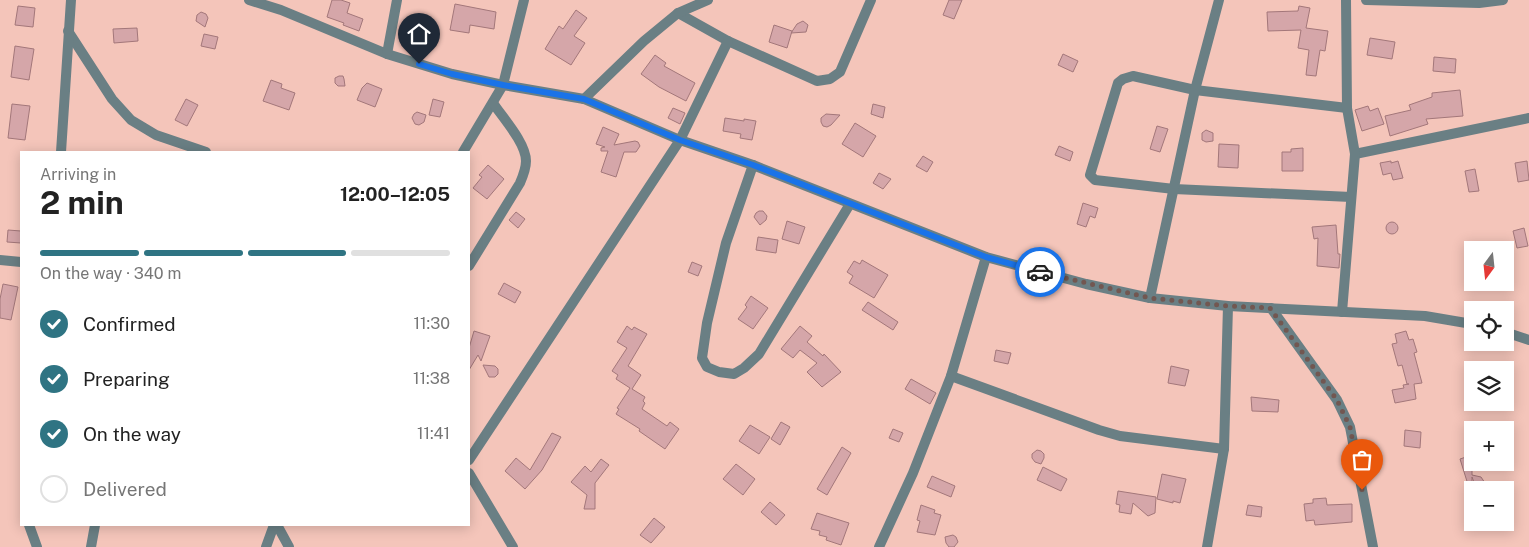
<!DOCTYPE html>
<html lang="en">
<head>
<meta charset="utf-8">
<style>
	:root { --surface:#fff; --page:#f6f6f6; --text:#222; --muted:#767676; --line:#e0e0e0; --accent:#2f7483 }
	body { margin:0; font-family:"Public Sans",sans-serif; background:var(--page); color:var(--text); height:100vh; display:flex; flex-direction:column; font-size:19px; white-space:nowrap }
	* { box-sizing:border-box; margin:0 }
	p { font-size:16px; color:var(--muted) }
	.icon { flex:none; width:28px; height:28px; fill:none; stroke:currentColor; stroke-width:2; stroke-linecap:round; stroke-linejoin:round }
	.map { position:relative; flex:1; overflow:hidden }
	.details { position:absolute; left:20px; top:151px; width:450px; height:375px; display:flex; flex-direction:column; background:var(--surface); border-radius:0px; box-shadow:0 2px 12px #0003 }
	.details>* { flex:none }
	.needle { width:32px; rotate:195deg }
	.fabs { position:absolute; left:1464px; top:241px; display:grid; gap:10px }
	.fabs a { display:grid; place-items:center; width:50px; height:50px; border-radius:0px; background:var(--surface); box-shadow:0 2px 12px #0003; font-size:25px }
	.pin { position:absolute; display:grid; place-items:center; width:42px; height:42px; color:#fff; margin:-51px -21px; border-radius:50% 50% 50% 0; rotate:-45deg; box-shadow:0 0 5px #0007 }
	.pin .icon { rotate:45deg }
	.courier { position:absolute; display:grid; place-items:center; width:50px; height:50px; margin:-25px; border:4px solid #1a73e8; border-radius:50%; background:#fff; color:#222; box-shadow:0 1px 6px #0007 }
	.overview em { font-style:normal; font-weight:700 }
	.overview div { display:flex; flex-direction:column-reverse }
	.overview { display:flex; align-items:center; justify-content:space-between; height:85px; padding:0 20px }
	h1 { font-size:32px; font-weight:700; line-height:38px }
	.bar { display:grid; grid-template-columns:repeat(4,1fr); gap:8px 5px; align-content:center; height:60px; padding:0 20px }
	.bar i { height:6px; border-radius:4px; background:var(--line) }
	.bar .current { background:var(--accent) }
	.bar p { grid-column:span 4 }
	ol { padding:0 20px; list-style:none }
	li { display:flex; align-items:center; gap:15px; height:55px }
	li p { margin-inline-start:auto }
	li .icon { padding:5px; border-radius:50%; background:var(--accent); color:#fff; stroke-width:4 }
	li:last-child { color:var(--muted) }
	li i { width:28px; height:28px; border:2px solid var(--line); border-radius:50% }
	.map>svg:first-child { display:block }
	.building { fill:#d5a6a9; stroke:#a3777a }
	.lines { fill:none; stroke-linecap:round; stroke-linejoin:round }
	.minor { stroke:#6a7f84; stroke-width:10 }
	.done { stroke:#725751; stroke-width:5; stroke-dasharray:0 9 }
	.route { stroke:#1a73e8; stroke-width:6 }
</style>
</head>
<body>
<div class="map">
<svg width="1529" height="547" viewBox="0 0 1529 547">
	<rect width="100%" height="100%" fill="#f4c5ba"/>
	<g class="building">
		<polygon points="332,0 341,0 350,3 347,13 363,19 359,31 343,25 344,23 327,17"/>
		<polygon points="949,0 962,0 954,19 943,15"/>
		<polygon points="455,4 496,12 494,29 470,25 469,33 450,30"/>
		<polygon points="18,6 35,8 33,27 15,25"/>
		<polygon points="1299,6 1310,8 1306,28 1328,31 1325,51 1320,50 1316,76 1306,75 1309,50 1298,48 1301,30 1268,31 1267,12 1298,11"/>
		<polygon points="576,10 587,18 574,36 585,43 571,65 545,49 559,26 563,29"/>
		<polygon points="201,12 206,14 208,18 205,27 196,21 197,15"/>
		<polygon points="803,21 808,25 806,32 791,33 797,24"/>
		<polygon points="774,25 792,31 787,48 769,42"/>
		<polygon points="137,28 138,41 114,43 113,29"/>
		<polygon points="204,34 218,37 215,49 201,46"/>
		<polygon points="1370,38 1395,42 1392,59 1367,55"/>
		<polygon points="15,46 34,49 29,80 11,77"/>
		<polygon points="1063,54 1078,61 1073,72 1058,65"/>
		<polygon points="655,55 666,63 664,66 695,83 686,101 659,87 641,74"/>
		<polygon points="1434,57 1456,59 1455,73 1433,71"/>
		<polygon points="339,76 343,76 344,79 345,86 338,86 335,83 335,78"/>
		<polygon points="271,80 282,84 281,88 295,93 289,110 263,101"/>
		<polygon points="367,83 382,89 375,107 357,100 362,88"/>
		<polygon points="1460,90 1463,116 1426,119 1428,124 1390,136 1385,116 1411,110 1409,105 1432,97 1432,93"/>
		<polygon points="186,99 198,105 187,126 175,120"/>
		<polygon points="433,99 444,102 440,117 429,115"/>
		<polygon points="12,104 30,106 25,140 8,138"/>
		<polygon points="873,104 885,107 883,118 871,114"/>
		<polygon points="1368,106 1370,111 1378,108 1384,124 1362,131 1355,110"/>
		<polygon points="673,108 685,113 680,124 668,118"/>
		<polygon points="417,112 426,115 424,122 419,125 415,124 412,118 414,114"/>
		<polygon points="826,114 840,115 831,125 827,127 823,126 821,122 821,118"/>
		<polygon points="725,118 744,121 744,119 756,121 752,140 740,138 741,134 723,131"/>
		<polygon points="855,123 876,136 863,157 842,144"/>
		<polygon points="1157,126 1168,129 1160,152 1150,149"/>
		<polygon points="603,127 619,134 614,145 635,141 638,142 640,146 636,152 624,152 616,177 601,172 608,151 601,151 601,148 605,147 596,144"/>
		<polygon points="1206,130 1213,133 1213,141 1206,142 1202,140 1202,133"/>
		<polygon points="1219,144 1239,145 1238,168 1218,167"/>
		<polygon points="1059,146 1073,152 1070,161 1055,155"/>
		<polygon points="1303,148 1303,171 1282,171 1282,152 1291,152 1291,149"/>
		<polygon points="923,156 933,162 927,172 916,166"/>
		<polygon points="1391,161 1391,163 1398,161 1403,178 1393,180 1391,173 1383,175 1380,163"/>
		<polygon points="1527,161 1529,180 1518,182 1515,163"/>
		<polygon points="488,165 504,179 487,199 473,188 482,177 479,175"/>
		<polygon points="1475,169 1479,191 1469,192 1465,171"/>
		<polygon points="879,173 891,179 883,189 873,183"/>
		<polygon points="1083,203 1098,208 1095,218 1090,216 1086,227 1077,224"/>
		<polygon points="759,211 763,211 767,216 766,220 760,225 754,217 756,213"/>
		<polygon points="516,212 525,219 518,228 509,220"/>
		<polygon points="787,221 805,227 799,244 782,239"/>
		<circle cx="1392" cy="228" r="6"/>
		<polygon points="1336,225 1338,254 1340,254 1339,268 1317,266 1318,238 1314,239 1312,227"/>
		<polygon points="1524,228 1528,246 1517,248 1513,231"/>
		<polygon points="8,230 21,231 21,243 7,242"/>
		<polygon points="758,237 778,240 776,253 756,250"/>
		<polygon points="862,260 888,275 874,298 849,283 853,276 847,272 854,261 860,264"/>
		<polygon points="692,262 702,266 698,276 688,272"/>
		<polygon points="504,283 521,292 515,303 498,294"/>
		<polygon points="3,284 18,287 11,320 0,318 0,299"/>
		<polygon points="751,296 768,308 753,329 738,319 747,307 745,305"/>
		<polygon points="868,302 898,322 893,330 862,310"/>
		<polygon points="627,326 632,330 634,327 647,334 628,366 641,375 632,389 645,397 643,401 645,403 642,409 667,426 670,422 679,429 665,449 639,431 640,429 616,414 619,409 617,408 630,388 616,379 618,375 612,371 627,348 617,342"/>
		<polygon points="800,326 812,336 807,342 823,356 824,354 841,372 822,387 807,372 817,363 800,350 793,358 781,349"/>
		<polygon points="474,331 490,336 481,361 478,355 469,370 469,348"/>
		<polygon points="1406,331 1409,340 1413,339 1417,352 1414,353 1422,383 1414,384 1416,399 1395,403 1392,390 1404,388 1403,385 1409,384 1407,384 1402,365 1398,366 1392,344 1397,343 1395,334"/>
		<polygon points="996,350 1011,353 1008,364 994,361"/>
		<polygon points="483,365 495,366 498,369 498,374 495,377 489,377"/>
		<polygon points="1171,366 1189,370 1185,386 1168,383"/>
		<polygon points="911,379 936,393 930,404 905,389"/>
		<polygon points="1251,397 1279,400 1278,412 1252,411"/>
		<polygon points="781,422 790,427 780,445 771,439"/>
		<polygon points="750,425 770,437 759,454 739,441"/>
		<polygon points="893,429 903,433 899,442 889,438"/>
		<polygon points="1405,430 1421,432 1420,448 1404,446"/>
		<polygon points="552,433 561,437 542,470 525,489 505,471 516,458 530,470"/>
		<polygon points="842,447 851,453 827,495 817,489"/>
		<polygon points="1037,450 1041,451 1044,454 1044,458 1041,464 1035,462 1032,458 1032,454"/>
		<polygon points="1472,455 1472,475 1481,477 1485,483 1481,487 1475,485 1472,477 1472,491 1470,491 1460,459"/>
		<polygon points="601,459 609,465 595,483 595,509 584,509 587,495 571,482 585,466 591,472"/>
		<polygon points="736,464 755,479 743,495 723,479"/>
		<polygon points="1043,467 1067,479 1061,491 1037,480"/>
		<polygon points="1162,474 1186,479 1180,503 1173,501 1173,503 1157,499"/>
		<polygon points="932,476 955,486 951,497 927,487"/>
		<polygon points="1118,491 1156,497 1155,513 1148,516 1133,503 1131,514 1119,512 1120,505 1116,504"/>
		<polygon points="1326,498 1327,505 1352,504 1352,522 1315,525 1314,520 1306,521 1304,504 1313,503 1313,499"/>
		<polygon points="770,502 785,515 776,525 761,512"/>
		<polygon points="921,505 935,510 934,513 941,515 935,535 917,532 920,521 917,520"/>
		<polygon points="1248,505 1262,507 1261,517 1246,515"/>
		<polygon points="817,513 849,523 841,545 826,540 827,537 819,535 820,531 811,529"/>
		<polygon points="654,518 665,527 651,543 640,535"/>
		<polygon points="953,535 956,537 958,542 954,547 949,547 946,543 945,537"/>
	</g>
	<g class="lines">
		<g class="minor">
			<polyline points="249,0 281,10 387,54 452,74 503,85 584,99 680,140 753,165 986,257 1086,284 1150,298 1228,306 1425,316 1472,324"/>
			<polyline points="1366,0 1479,3 1503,0"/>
			<polyline points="678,13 728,41 817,81 830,79 840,72 871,0"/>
			<polyline points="68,31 112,99 131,120 156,135 206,152"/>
			<polyline points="387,54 397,0"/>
			<polyline points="584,99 644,41 678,13 708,0"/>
			<polyline points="1347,108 1195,90 1133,76 1123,79 1118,83 1090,175 1095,180 1174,189 1351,197"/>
			<polyline points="61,152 71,0"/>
			<polyline points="463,152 503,85 524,0"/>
			<polyline points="1355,154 1529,118"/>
			<polyline points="753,165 726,243 707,323 702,358 707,367 719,372 734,374 744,368 759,354 850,204"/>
			<polyline points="0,260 21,262"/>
			<path d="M469 266 520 183C523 176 526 169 526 161 526 143 503 118 493 103"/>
			<polyline points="1150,298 1195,90 1219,0"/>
			<polyline points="1271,308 1337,400 1350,427 1373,547"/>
			<polyline points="1342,312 1355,154 1347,108 1346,0"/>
			<polyline points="1505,332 1529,340"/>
			<polyline points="951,376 1099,430 1120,436 1224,449"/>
			<polyline points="469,460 680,140 728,41"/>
			<polyline points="469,473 513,547"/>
			<polyline points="29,525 37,547"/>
			<polyline points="277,525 289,547"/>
			<polyline points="91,547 95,525"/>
			<polyline points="266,547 274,525"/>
			<polyline points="879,547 913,473 951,376 986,257"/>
			<polyline points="1207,547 1224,449 1228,306"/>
		</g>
	</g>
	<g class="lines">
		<polyline class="done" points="1040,272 1150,298 1228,306 1270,308 1337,400 1350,427 1362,490"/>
		<polyline class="route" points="419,64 452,74 503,85 584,99 680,140 753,165 986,257 1040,272"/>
	</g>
</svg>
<div class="fabs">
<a><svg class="needle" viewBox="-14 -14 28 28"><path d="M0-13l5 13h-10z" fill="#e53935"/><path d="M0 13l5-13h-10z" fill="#767676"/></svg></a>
<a><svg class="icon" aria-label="locate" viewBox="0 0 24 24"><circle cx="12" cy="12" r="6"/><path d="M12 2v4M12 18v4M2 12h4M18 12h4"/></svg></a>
<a><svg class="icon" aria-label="layers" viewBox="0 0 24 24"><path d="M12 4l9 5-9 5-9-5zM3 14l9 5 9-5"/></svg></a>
<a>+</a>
<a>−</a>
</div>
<div class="pin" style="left:1362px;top:490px;background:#ea580c"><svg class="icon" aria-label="bag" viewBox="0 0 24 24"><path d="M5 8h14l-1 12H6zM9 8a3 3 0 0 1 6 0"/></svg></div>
<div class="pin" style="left:419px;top:64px;background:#1f2937"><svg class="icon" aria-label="home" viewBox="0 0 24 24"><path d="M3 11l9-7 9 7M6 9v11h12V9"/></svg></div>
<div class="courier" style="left:1040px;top:272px"><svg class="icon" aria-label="car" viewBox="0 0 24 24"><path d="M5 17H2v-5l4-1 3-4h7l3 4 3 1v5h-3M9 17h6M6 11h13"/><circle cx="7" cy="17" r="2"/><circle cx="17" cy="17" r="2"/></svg></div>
<section class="details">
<div class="overview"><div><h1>2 min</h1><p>Arriving in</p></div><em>12:00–12:05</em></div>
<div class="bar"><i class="current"></i><i class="current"></i><i class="current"></i><i></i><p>On the way · 340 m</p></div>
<ol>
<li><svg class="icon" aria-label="check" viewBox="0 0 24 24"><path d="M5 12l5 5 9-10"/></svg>Confirmed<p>11:30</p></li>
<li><svg class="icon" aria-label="check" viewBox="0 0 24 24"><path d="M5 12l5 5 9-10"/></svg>Preparing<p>11:38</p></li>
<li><svg class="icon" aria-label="check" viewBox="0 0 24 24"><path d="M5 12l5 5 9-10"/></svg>On the way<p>11:41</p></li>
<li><i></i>Delivered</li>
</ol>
</section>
</div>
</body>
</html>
